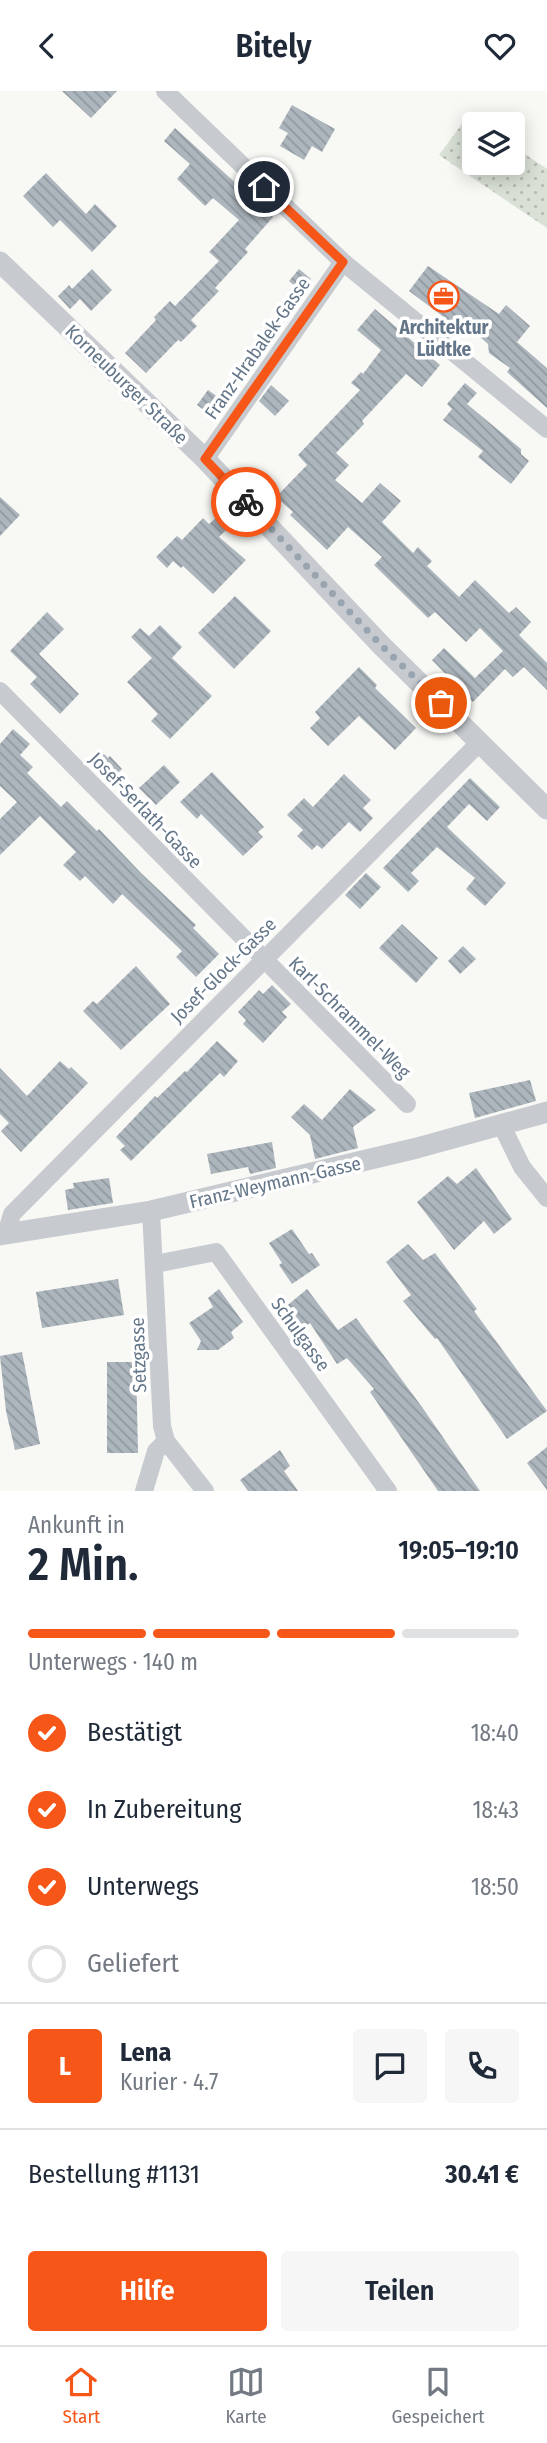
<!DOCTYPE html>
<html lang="de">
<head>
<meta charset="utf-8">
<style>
	:root { --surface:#fff; --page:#f6f6f7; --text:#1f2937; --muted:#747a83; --line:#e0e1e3; --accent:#f65617 }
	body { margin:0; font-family:"Fira Sans Condensed",sans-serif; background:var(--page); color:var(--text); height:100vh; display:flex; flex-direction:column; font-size:26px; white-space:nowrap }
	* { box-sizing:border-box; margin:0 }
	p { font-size:23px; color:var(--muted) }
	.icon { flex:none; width:38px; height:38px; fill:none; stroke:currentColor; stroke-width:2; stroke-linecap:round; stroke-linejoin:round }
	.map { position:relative; height:1400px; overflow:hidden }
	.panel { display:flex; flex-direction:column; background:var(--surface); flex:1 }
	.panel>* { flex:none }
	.tools { position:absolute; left:462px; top:21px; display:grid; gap:14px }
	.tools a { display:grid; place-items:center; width:63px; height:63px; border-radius:7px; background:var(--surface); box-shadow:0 4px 18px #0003; font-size:35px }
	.pin { position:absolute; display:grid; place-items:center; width:60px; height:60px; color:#fff; margin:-30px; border:4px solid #fff; border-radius:50%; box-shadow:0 2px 7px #0007 }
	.courier { position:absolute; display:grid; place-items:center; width:70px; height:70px; margin:-35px; border:5px solid #f65617; border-radius:50%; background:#fff; color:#222; box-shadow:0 2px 9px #0007 }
	.headline em { font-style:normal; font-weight:600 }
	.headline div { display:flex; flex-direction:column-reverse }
	.headline { display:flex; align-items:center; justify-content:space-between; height:119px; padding:0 28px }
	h1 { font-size:46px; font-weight:600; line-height:52px }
	.bar { display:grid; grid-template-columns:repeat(4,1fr); gap:10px 7px; align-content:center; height:84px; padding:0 28px }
	.bar i { height:9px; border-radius:5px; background:var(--line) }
	.bar .current { background:var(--accent) }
	.bar p { grid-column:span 4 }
	.line { display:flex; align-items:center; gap:18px; padding:0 28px; border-top:2px solid var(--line) }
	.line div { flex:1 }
	.round { display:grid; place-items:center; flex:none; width:74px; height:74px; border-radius:7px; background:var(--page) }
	ol { padding:0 28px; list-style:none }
	li { display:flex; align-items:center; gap:21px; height:77px }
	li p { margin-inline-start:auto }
	li .icon { padding:7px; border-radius:50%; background:var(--accent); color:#fff; stroke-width:4 }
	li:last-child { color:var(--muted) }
	li i { width:38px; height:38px; border:4px solid var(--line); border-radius:50% }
	.action { display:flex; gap:14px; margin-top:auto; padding:14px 28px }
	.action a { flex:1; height:80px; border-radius:7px; background:var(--accent); color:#fff; font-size:28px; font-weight:600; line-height:80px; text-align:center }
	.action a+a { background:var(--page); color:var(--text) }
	header { display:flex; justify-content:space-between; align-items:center; height:91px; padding:0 28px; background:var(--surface); font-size:32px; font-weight:600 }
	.tab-bar { display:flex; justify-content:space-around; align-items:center; height:98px; border-top:2px solid var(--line); background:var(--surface); font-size:19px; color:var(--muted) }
	.tab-bar a { display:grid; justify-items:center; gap:4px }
	.tab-bar .current { color:var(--accent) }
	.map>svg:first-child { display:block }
	.park { fill:url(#park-dots) }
	.building { fill:url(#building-back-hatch) }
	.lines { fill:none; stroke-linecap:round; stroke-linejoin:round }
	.minor { stroke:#c7cbcf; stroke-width:18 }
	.tertiary { stroke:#c7cbcf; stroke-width:21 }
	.done { stroke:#98a4af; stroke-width:7; stroke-dasharray:0 12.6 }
	.route { stroke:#f65617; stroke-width:9 }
	.labels { text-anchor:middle; stroke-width:7; stroke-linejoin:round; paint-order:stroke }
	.poi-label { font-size:19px; font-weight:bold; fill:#647689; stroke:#fff }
	.street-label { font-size:19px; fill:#647689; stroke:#fff }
</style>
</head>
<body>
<header><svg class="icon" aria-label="back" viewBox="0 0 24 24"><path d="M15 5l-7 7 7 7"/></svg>Bitely<svg class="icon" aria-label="heart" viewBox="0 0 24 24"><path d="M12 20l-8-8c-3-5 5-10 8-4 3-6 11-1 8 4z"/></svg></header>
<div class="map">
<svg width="547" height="1400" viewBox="0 0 547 1400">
	<defs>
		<pattern id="park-dots" width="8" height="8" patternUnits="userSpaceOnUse" patternTransform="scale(1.75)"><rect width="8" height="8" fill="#d9e0d5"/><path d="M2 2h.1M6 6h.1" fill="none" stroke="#b4bab3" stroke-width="1.8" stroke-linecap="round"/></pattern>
		<pattern id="building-back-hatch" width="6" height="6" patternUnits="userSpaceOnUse" patternTransform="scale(1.75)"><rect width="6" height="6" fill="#adb6bd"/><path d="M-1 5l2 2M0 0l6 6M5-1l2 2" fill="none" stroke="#90999f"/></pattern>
	</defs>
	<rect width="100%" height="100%" fill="#f8f8f5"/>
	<polygon class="park" points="468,25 479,33 474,33 474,72 513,72 513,55 547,78 547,137 439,64"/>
	<g class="building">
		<polygon points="62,0 117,0 91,27"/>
		<polygon points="292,14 335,38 322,61 312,55 304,69 280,55 288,42 279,37"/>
		<polygon points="175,37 273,126 245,158 248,161 215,197 219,200 191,229 197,235 181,251 178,249 146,282 125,262 156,229 154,226 170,210 175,215 219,170 209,161 239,129 213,107 205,115 177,88 190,73 164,50"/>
		<polygon points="46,82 86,123 95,113 117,135 92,161 60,129 53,136 23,105"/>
		<polygon points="428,175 499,223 506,214 530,235 517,251 547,277 547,317 507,281 510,277 489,262 488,253 465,233 461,239 409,200"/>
		<polygon points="92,178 112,199 91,220 80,208 70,218 58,205 69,194 72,198"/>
		<polygon points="299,178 311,188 301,200 289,190"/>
		<polygon points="375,218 440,274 422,296 406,283 362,330 364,333 336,362 349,374 335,389 362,412 380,392 401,410 382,431 413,462 418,456 432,470 427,475 459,506 475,489 509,522 516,516 531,531 519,544 547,572 547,599 524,576 513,586 505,578 473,611 432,569 444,557 475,587 503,560 480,537 466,551 435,521 428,527 374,474 382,466 348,436 327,459 290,424 293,421 276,406 307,374 298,364 360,299 351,292 361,281 363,283 381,259 357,239"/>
		<polygon points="465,292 477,302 467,313 521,358 521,363 529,370 511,393 478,366 483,360 443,329 452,318 447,313"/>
		<polygon points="271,294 289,310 275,325 259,310"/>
		<polygon points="208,299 222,309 211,324 197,314"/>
		<polygon points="0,406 20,424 0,445"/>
		<polygon points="217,426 228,437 219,446 246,469 213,503 183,475 181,477 173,470 167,477 156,466 177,445 182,449 203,427 209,433"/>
		<polygon points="235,505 271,540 234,578 198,542"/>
		<polygon points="47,521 64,538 39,563 79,603 60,623 30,593 37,586 10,560"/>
		<polygon points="160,534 182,556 172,567 212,605 170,648 151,630 158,623 127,591 152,567 131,546 140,537 149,545"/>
		<polygon points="359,576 377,594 375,597 416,637 395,659 359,625 328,655 310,637 320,627 315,621"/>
		<polygon points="13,638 30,653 20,664 33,676 27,682 61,716 67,710 97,740 99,738 141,782 196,834 193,837 219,863 196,886 176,866 182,860 122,803 113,813 85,785 80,790 63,774 76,761 40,725 0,764 0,728 17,711 0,695 0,653"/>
		<polygon points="99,658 108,667 110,665 122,678 108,691 87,669"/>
		<polygon points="164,674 180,691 156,714 139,697"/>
		<polygon points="212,681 264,736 258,741 263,746 243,765 201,723 197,728 180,711"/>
		<polygon points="344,683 371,709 363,717 373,727 360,741 349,731 322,758 317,754 312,759 297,745 303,739 287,724 304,707 313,716"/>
		<polygon points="470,687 500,716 487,730 469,713 447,736 506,792 485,815 466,798 475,787 437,756 411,782 419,790 408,801 383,777"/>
		<polygon points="366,782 381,796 360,818 345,804"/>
		<polygon points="402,833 438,867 416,892 379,857"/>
		<polygon points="463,855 476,868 460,883 448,870"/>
		<polygon points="136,875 170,913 121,959 83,920 93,910 97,913"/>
		<polygon points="272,894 291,913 282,921 287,926 263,952 243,933 246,929 238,921 259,899 263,903"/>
		<polygon points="217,950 238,970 224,986 220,982 131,1070 120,1059 125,1055 116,1046 155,1005 157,1007 185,980 187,981"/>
		<polygon points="60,970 69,978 71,976 88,992 21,1061 1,1040 9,1032 0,1023 0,977 27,1005"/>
		<polygon points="530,989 536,1010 475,1027 469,1002"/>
		<polygon points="350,998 376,1019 353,1036 358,1057 315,1068 310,1044 291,1026 304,1013 322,1029"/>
		<polygon points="272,1051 276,1077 250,1083 248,1076 211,1083 207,1063"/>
		<polygon points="476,1077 512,1128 494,1143 484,1130 454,1159 417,1111 448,1085 457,1093"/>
		<polygon points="109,1087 113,1112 68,1119 65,1099 74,1097 73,1092"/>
		<polygon points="292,1138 309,1163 312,1162 320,1174 292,1193 279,1174 282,1172 269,1152"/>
		<polygon points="408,1153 423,1169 435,1162 477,1218 474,1220 547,1320 507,1348 437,1247 435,1248 403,1210 411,1204 386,1171"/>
		<polygon points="118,1188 124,1224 42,1237 36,1201"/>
		<polygon points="219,1198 243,1231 231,1241 234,1247 218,1259 197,1259 201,1250 189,1232 213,1216 208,1207"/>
		<polygon points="307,1198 338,1239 356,1227 422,1316 480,1400 438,1400 370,1301 374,1298 347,1267 337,1273 310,1232 301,1239 283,1218"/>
		<polygon points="22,1261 40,1353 15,1359 6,1320 0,1265"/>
		<polygon points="107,1271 136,1271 138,1362 107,1362"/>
		<polygon points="547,1356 547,1399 527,1372"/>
		<polygon points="280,1359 290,1375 284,1380 298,1400 248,1400 240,1389"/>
	</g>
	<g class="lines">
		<g class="minor">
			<polyline points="165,0 343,171 547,338"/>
			<polyline points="205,368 343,171"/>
			<polyline points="0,600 407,1013"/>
			<polyline points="502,1035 522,1076 547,1107"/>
			<polyline points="151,1120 162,1335 166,1350 205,1400"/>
			<polyline points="6,1143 12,1123 480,651"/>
			<polyline points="155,1173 216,1161 388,1400"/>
			<polyline points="144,1400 156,1360 166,1350"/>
		</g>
		<g class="tertiary">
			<polyline points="0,171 205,368 381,554 547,718"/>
			<polyline points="0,1144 151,1120 417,1057 547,1021"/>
		</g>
	</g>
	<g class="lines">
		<polyline class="done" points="246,411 381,554 441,612"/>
		<polyline class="route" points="246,411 205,368 343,171 264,96"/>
	</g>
	<defs>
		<symbol id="office-ring" viewBox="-11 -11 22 22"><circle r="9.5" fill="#fff" stroke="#f65617" stroke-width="1.5"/><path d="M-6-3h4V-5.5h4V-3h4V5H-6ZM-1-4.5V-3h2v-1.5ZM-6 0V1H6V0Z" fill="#f65617"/></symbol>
	</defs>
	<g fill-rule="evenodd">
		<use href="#office-ring" x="426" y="188" width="35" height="35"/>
	</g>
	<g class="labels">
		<g class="poi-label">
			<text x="444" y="243">Architektur<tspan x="444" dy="22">Lüdtke</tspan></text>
		</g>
		<g class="street-label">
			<text transform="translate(257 257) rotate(-55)" y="7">Franz-Hrabalek-Gasse</text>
			<text transform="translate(127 293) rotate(44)" y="7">Korneuburger Straße</text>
			<text transform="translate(146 719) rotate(46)" y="7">Josef-Serlath-Gasse</text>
			<text transform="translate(223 879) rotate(-45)" y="7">Josef-Glock-Gasse</text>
			<text transform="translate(350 926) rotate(45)" y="7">Karl-Schrammel-Weg</text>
			<text transform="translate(275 1091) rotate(-13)" y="7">Franz-Weymann-Gasse</text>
			<text transform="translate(301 1243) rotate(54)" y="7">Schulgasse</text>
			<text transform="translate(138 1264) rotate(-92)" y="7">Setzgasse</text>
		</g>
	</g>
</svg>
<div class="tools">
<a><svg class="icon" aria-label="layers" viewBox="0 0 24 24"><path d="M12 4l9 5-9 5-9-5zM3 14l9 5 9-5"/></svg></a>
</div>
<div class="pin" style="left:441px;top:612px;background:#ea580c"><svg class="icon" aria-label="bag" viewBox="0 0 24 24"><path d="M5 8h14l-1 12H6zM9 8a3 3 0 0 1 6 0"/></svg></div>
<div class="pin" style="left:264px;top:96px;background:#1f2937"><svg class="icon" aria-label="home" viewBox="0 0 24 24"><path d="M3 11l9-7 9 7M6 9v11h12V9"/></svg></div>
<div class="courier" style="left:246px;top:411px"><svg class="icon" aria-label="bike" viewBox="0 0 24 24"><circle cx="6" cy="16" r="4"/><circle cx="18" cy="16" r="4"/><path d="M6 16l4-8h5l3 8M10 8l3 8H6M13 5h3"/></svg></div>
</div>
<section class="panel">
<div class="headline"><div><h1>2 Min.</h1><p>Ankunft in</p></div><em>19:05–19:10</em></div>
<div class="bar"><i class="current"></i><i class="current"></i><i class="current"></i><i></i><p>Unterwegs · 140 m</p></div>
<ol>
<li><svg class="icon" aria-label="check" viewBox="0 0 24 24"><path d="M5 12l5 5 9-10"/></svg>Bestätigt<p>18:40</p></li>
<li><svg class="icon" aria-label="check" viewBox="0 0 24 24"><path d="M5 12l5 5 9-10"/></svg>In Zubereitung<p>18:43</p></li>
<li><svg class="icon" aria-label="check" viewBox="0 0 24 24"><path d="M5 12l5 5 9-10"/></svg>Unterwegs<p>18:50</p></li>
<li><i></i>Geliefert</li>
</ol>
<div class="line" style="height:126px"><b class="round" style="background:var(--accent);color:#fff">L</b><div><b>Lena</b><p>Kurier · 4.7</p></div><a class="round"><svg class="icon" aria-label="chat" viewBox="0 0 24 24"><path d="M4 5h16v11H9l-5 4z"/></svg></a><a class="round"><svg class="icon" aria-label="phone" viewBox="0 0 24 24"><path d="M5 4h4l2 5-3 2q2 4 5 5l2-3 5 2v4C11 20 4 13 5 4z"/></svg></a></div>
<div class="line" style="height:91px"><div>Bestellung #1131</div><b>30.41 €</b></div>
<div class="action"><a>Hilfe</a><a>Teilen</a></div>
</section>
<nav class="tab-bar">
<a class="current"><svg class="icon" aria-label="home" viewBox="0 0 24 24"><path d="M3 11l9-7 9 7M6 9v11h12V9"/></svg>Start</a>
<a><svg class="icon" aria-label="map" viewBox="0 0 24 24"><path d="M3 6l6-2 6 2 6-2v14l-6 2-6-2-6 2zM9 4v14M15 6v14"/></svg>Karte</a>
<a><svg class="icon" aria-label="saved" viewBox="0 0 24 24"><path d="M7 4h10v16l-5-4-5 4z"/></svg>Gespeichert</a>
</nav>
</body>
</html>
